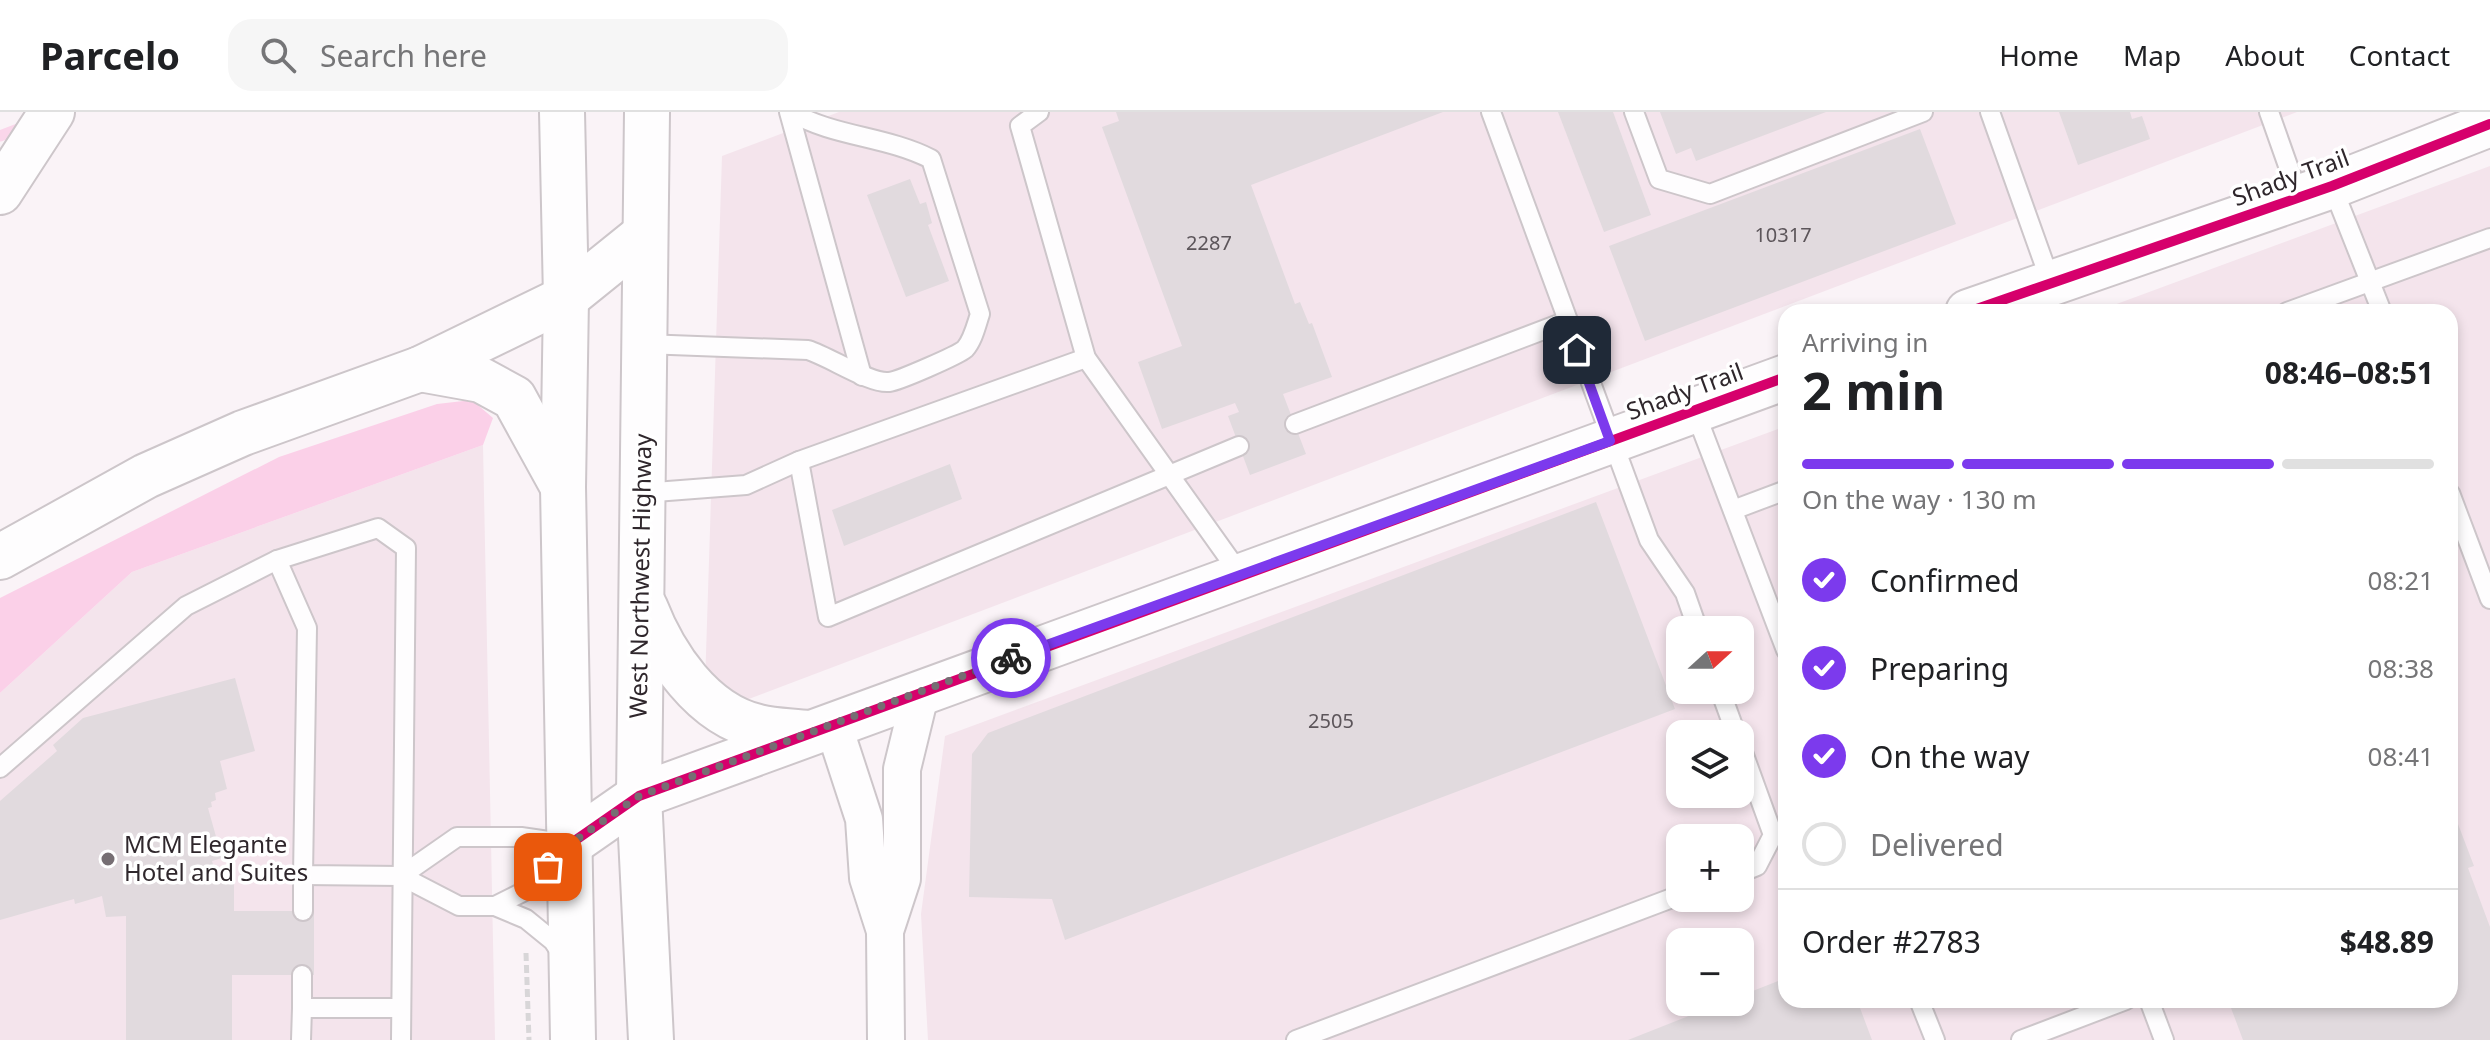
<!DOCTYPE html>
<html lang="en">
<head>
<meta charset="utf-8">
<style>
	:root { --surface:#fff; --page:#f6f6f6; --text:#202124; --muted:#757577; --line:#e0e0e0; --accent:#7c3aed }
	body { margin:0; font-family:"Noto Sans",sans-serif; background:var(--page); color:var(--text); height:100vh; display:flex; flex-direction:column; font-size:30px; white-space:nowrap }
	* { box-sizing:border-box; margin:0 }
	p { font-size:26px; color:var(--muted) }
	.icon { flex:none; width:44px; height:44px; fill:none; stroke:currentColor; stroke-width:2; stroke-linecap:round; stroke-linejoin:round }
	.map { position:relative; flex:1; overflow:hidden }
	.details { position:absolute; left:1778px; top:192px; width:680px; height:704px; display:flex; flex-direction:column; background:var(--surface); border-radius:24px; box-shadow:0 4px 12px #0003 }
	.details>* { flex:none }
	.needle { width:52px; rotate:69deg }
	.fabs { position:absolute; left:1666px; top:504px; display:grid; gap:16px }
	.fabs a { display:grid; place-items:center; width:88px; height:88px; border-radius:16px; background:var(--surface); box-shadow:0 4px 12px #0003; font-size:40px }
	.pin { position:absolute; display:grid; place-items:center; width:68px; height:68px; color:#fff; margin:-34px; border-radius:16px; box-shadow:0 4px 12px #0006 }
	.courier { position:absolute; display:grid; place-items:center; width:80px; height:80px; margin:-40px; border:6px solid #7c3aed; border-radius:50%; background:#fff; color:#222; box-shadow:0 2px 10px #0007 }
	.headline em { font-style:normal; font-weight:700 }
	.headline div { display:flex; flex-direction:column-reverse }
	.headline { display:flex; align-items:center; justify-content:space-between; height:136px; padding:0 24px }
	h1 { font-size:52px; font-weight:700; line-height:60px }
	.bar { display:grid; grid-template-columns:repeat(4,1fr); gap:12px 8px; align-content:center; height:96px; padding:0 24px }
	.bar i { height:10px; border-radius:6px; background:var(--line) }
	.bar .active { background:var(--accent) }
	.bar p { grid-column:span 4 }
	.line { display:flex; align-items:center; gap:20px; padding:0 24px; border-top:2px solid var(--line) }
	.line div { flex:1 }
	ol { padding:0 24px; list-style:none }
	li { display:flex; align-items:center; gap:24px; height:88px }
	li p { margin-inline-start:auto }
	li .icon { padding:8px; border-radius:50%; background:var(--accent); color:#fff; stroke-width:4 }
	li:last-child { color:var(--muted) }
	li i { width:44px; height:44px; border:4px solid var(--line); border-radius:50% }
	header { display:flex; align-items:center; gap:48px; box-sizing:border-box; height:112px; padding:0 40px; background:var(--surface); border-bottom:2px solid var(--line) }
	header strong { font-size:38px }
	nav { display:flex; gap:44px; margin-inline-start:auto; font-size:28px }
	.search { width:560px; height:72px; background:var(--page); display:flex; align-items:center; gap:20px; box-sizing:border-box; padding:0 28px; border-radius:24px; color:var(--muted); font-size:30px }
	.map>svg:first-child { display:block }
	.built { fill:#f4e4ec; fill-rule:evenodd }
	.green { fill:#fbd0e8 }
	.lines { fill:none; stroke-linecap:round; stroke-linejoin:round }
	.stream { stroke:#fad6ea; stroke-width:11 }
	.building { fill:#e1dade }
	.lane-casing { stroke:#cdc6ca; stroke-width:22 }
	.street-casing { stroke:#cdc6ca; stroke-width:40 }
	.secondary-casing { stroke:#cdc6ca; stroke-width:48 }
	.primary-casing { stroke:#cdc6ca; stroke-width:48 }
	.highway-casing { stroke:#cdc6ca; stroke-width:48 }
	.path { stroke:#d8d6d8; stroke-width:5; stroke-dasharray:8 4; stroke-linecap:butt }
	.lane { stroke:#fefdfe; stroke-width:18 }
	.street { stroke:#fefdfe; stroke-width:36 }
	.secondary { stroke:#fefdfe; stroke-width:44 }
	.primary { stroke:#fefdfe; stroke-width:44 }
	.highway { stroke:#fefdfe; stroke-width:44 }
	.cycleway-casing { stroke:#fff; stroke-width:15 }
	.cycleway { stroke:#d6006c; stroke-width:10 }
	.done { stroke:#766e73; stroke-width:8; stroke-dasharray:0 14.4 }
	.route { stroke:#7c3aed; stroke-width:10 }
	.poi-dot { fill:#766e73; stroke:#fff; stroke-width:3 }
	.labels { text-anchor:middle; stroke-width:7; stroke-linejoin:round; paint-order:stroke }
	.number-label { font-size:20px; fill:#5c555a }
	.street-label { font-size:24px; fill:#2f272c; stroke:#fff }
	.poi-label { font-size:24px; fill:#2f272c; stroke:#fff; text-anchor:start }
</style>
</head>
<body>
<header>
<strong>Parcelo</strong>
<div class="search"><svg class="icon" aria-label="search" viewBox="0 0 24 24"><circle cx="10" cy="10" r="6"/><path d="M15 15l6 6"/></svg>Search here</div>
<nav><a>Home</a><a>Map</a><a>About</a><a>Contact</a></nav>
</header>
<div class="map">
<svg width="2490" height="928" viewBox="0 0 2490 928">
	<rect width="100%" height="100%" fill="#faf3f7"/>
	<g class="built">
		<polygon points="839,0 2297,0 704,604 722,44"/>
		<path d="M2490 54V928H928L921 802 945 624 1786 314V888H2450V200H2095ZM1680 518H1740V578H1680ZM1680 622H1740V682H1680ZM1680 726H1740V786H1680ZM1680 830H1740V890H1680Z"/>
		<polygon points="483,333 495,928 0,928 0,581 132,460"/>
	</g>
	<polygon class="green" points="472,288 493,306 483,333 132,460 0,581 0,486 279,345 437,292"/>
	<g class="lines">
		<polyline class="stream" points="0,24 26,14"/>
	</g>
	<g class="building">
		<polygon points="1116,0 1443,0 1251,73 1295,192 1300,190 1309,212 1312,211 1332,265 1283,282 1306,342 1250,363 1228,304 1239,300 1235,291 1162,317 1138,250 1182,234 1102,15 1119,9"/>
		<polygon points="1558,0 1613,0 1651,103 1604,120"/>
		<polygon points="1660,0 1826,0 1696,49 1691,36 1676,42"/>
		<polygon points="2059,0 2130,0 2132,7 2142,4 2150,27 2078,53"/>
		<polygon points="1920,17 1956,112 1645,229 1609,134"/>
		<polygon points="910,67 920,92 926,90 932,111 928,113 949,169 906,185 867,83"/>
		<polygon points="950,352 962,387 844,434 832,398"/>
		<polygon points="1596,390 1675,597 1065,828 1052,787 969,785 972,642 988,621"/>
		<polygon points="235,566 255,639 220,649 227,677 215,681 216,688 211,690 212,695 208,696 222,746 212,749 215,760 198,765 199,768 234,769 234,799 314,799 314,863 232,863 232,928 126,928 126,804 106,805 102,784 75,792 74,787 0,808 0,689 57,639 53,633 83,606"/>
		<polygon points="2450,691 2474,754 2468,756 2490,815 2490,928 2243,928 2228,888 2450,888"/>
		<polygon points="1786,866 1786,888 1857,888 1872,928 1628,928 1724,890 1740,890 1740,884"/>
	</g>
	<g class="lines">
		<defs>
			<g id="lane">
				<polyline points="789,0 862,264"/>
				<polyline points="1039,0 1020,14 1086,246 1240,462"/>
				<polyline points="1491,0 1649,428 1685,481 1698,518"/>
				<polyline points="1634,0 1659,67 1710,82 1923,0"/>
				<polyline points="1990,0 2051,171"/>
				<polyline points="2269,0 2299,85"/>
				<polyline points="2332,74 2382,200"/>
				<polyline points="2287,200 2490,126"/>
				<path d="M644 232 808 238C830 245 870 272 889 270 899 269 958 243 965 237 973 228 976 214 980 202L931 47C886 24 834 25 791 0"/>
				<polyline points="1694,297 1786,538"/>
				<polyline points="1295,312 1567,209"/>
				<polyline points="799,349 828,505 1239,334"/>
				<polyline points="642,381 746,373 799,349 1086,246"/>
				<polyline points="2450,381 2490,487"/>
				<polyline points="1733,398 1786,378"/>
				<polyline points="277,448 307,516 303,763 401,764 459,794 495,794 526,807 553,829 563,844"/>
				<polyline points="1720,578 1736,622"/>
				<polyline points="1740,632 1773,723 1757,754 1740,761"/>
				<polyline points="0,656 186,494 277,448 378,416 406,436 401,928"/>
				<polyline points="303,763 303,799"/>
				<polyline points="401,764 457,725 521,725 569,732"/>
				<polyline points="495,794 527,778 563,740"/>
				<polyline points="302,863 302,896"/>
				<polyline points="1919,888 1935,928"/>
				<polyline points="2149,888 2164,928"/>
				<polyline points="301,928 302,896 401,896"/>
				<polyline points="1296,928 1680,783"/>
				<polyline points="2021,928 2126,888"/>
			</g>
			<g id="street">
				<polyline points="833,612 864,707 868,766 885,819 886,928"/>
				<polyline points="885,819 902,767 902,657 921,579"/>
			</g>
			<g id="secondary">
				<polyline points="1968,200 2332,74 2490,12"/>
				<polyline points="570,732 639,684 1786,265"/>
			</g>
			<g id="primary">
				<polyline points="562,0 566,186 563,375 573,928"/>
				<polyline points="647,0 639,684 651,928"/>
				<path d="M645 495C664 544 702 602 758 615 773 619 792 619 808 621"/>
			</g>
			<g id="highway">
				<polyline points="0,80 52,0"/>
				<polyline points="420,257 481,268 514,286 563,375"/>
				<polyline points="0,445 146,364 243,321 420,257 566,186 644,123"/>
			</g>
		</defs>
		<use href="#lane" class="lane-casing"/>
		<use href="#street" class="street-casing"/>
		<use href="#secondary" class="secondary-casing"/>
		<use href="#primary" class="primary-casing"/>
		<use href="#highway" class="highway-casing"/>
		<polyline class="path" points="526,841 529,928"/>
		<use href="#lane" class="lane"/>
		<use href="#street" class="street"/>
		<use href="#secondary" class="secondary"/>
		<use href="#primary" class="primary"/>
		<use href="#highway" class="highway"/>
		<defs>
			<g id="cycleway">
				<polyline points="1968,200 2332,74 2490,12"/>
				<polyline points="570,732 639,684 1786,265"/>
			</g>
		</defs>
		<use href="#cycleway" class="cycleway-casing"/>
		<use href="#cycleway" class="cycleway"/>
	</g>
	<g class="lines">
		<polyline class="done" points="548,755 570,732 639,684 1011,546"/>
		<polyline class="route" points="1011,546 1610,329 1577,238"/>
	</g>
	<circle class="poi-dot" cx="108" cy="747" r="8"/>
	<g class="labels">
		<g class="number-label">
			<text x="1783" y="130">10317</text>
			<text x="1209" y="138">2287</text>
			<text x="1331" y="616">2505</text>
		</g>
		<g class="street-label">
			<text transform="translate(2291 66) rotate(-20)" y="8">Shady Trail</text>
			<text transform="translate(1685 280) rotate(-20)" y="8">Shady Trail</text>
			<text transform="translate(641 464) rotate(-89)" y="8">West Northwest Highway</text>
		</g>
		<g class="poi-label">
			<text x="124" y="741">MCM Elegante<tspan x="124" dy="28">Hotel and Suites</tspan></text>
		</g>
	</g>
</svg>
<div class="fabs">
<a><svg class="needle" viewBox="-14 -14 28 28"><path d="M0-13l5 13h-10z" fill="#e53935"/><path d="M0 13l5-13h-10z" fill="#757577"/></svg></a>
<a><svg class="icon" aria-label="layers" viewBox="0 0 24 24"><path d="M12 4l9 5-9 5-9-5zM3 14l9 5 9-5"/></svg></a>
<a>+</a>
<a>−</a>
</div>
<div class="pin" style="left:548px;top:755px;background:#ea580c"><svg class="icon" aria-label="bag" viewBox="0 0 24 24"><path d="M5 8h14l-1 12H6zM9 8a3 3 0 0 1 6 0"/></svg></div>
<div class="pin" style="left:1577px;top:238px;background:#1f2937"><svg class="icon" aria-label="home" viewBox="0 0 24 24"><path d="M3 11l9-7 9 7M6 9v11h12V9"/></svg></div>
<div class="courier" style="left:1011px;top:546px"><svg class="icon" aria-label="bike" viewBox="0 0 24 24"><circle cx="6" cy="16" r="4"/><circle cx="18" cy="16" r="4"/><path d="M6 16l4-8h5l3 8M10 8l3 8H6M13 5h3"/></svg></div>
<section class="details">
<div class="headline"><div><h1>2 min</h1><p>Arriving in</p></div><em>08:46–08:51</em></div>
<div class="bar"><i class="active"></i><i class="active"></i><i class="active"></i><i></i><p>On the way · 130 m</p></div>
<ol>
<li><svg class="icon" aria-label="check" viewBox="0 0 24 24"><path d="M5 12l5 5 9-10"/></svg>Confirmed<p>08:21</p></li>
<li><svg class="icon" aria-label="check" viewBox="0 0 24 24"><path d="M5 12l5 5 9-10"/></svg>Preparing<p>08:38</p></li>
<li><svg class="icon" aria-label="check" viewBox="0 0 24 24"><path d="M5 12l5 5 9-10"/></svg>On the way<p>08:41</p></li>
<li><i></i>Delivered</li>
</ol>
<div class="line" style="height:104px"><div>Order #2783</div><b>$48.89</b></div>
</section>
</div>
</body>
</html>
